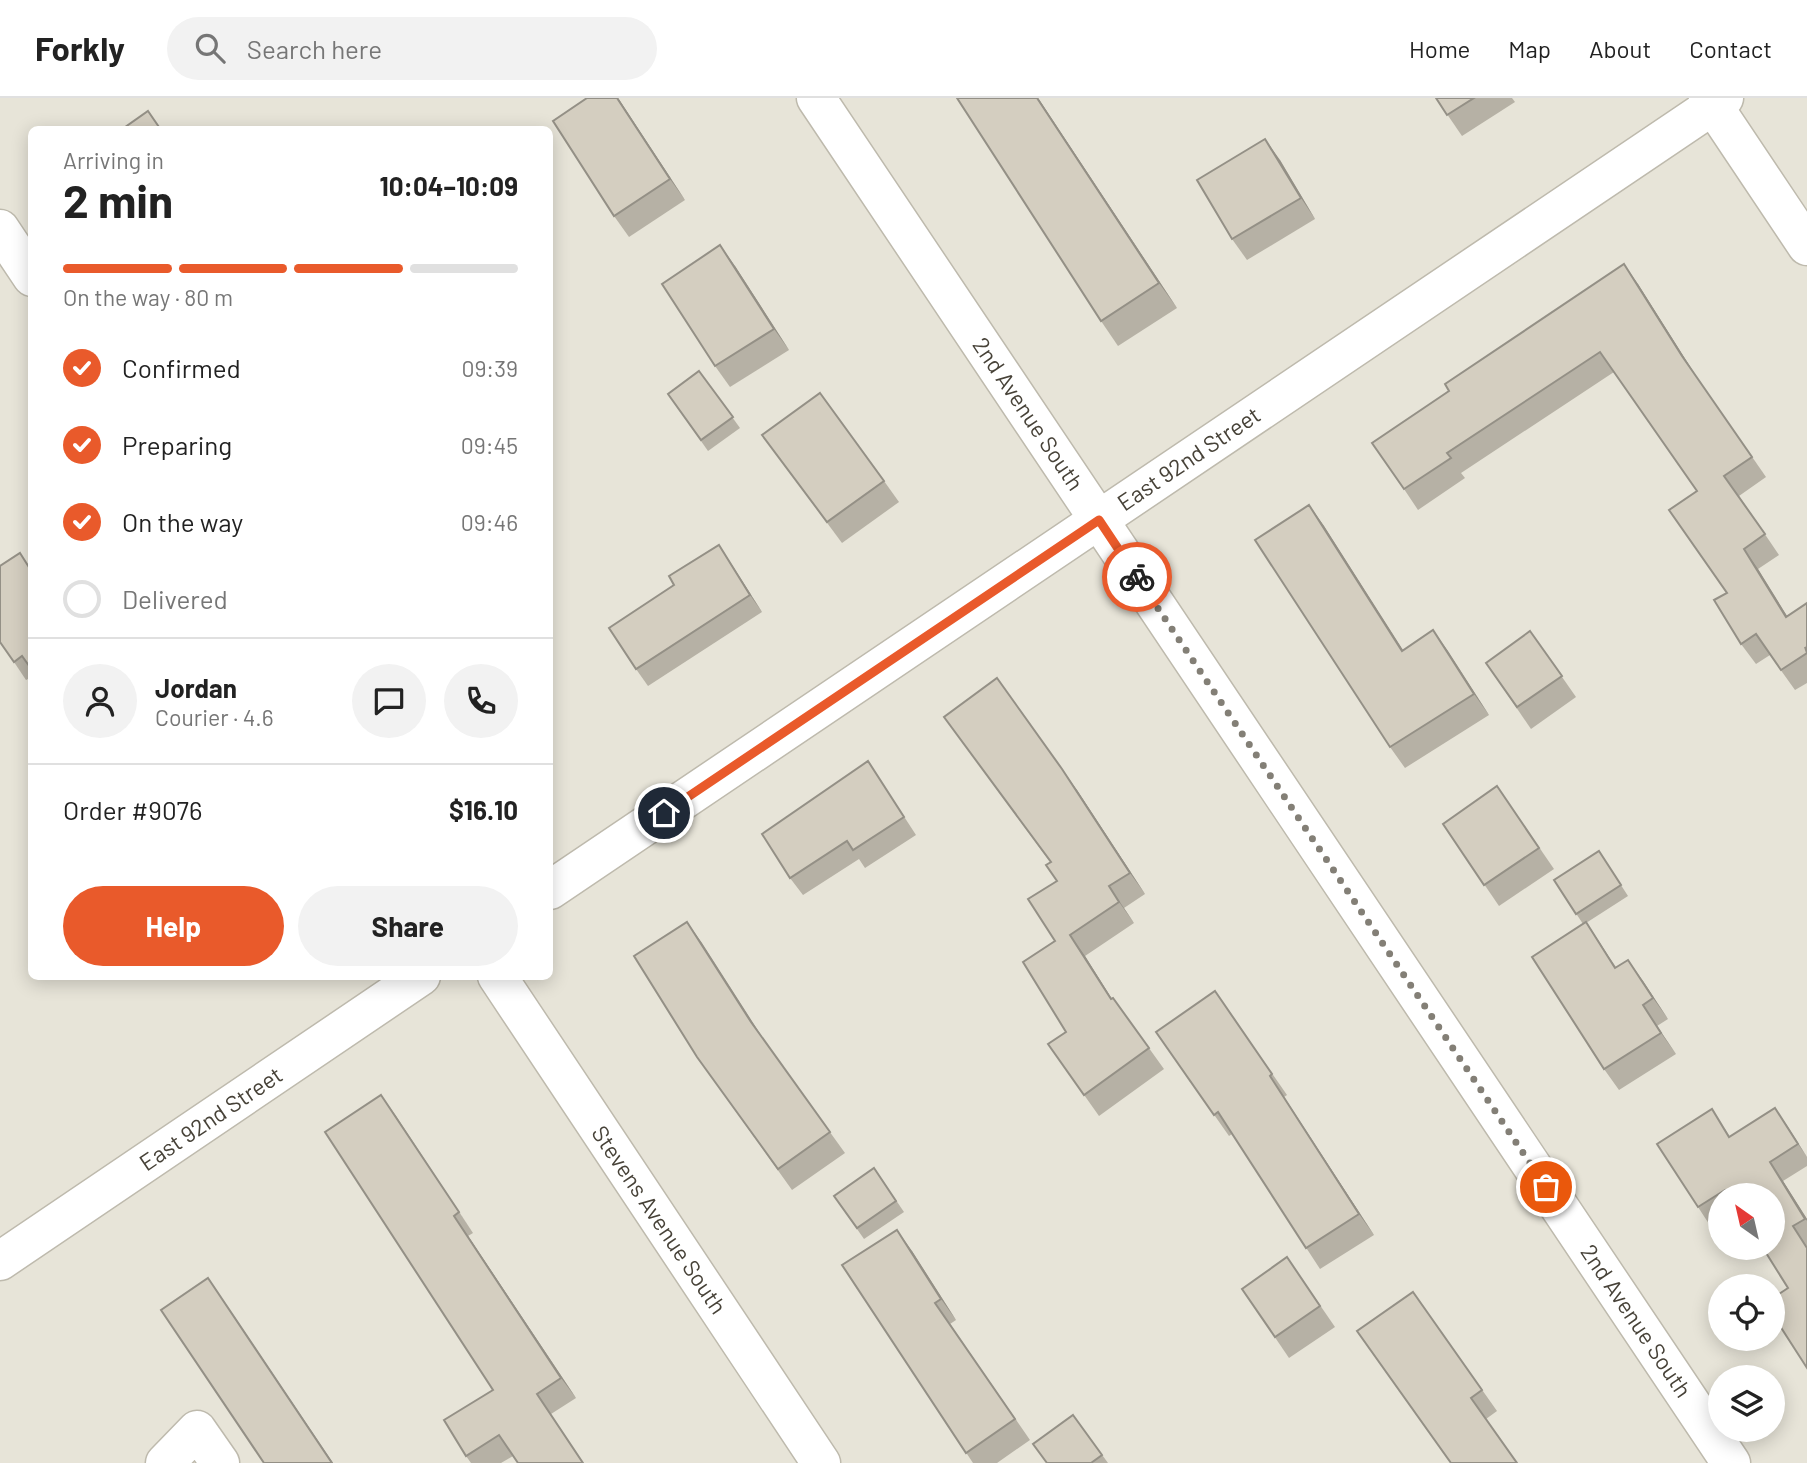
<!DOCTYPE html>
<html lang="en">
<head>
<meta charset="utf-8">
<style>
	:root { --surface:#fff; --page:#f2f2f2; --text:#222; --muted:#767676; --line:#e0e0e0; --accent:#e95a2b }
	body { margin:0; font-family:Barlow,sans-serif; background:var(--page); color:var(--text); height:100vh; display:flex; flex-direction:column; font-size:26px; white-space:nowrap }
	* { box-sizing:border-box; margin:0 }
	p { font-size:23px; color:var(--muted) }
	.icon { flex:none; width:38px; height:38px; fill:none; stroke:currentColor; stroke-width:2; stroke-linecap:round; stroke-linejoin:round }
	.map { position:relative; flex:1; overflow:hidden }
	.panel { position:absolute; left:28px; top:28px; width:525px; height:854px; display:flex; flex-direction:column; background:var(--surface); border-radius:10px; box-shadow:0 4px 18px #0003 }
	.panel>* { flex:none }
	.needle { width:46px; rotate:326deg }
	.controls { position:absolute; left:1708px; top:1085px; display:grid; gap:14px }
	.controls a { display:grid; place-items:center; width:77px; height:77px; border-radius:50%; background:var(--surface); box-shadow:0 4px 18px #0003; font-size:35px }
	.pin { position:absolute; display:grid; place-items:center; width:60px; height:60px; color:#fff; margin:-30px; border:4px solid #fff; border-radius:50%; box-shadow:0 2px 7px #0007 }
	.courier { position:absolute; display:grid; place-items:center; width:70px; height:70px; margin:-35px; border:5px solid #e95a2b; border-radius:50%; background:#fff; color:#222; box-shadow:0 2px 9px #0007 }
	.headline em { font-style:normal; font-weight:700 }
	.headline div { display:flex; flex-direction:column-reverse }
	.headline { display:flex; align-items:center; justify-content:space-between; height:119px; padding:0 35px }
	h1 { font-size:46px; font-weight:700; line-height:52px }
	.bar { display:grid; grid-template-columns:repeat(4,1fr); gap:10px 7px; align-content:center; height:84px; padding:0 35px }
	.bar i { height:9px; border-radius:5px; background:var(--line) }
	.bar .active { background:var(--accent) }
	.bar p { grid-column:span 4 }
	.line { display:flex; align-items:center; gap:18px; padding:0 35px; border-top:2px solid var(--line) }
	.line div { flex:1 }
	.round { display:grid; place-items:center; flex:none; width:74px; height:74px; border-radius:37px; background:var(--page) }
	ol { padding:0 35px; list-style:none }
	li { display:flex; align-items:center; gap:21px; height:77px }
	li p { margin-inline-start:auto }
	li .icon { padding:7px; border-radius:50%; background:var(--accent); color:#fff; stroke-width:4 }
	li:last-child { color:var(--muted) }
	li i { width:38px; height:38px; border:4px solid var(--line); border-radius:50% }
	.action { display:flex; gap:14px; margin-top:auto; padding:14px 35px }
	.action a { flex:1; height:80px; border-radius:42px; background:var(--accent); color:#fff; font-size:28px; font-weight:700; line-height:80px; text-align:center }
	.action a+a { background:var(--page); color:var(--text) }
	header { display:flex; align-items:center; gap:42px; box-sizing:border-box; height:98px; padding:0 35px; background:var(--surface); border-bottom:2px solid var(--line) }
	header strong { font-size:33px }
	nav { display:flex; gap:38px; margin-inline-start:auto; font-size:24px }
	.search { width:490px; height:63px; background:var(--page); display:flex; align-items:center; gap:18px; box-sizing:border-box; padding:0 24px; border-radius:38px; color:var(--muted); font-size:26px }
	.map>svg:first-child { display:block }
	.residential { fill:#e7e4d8; fill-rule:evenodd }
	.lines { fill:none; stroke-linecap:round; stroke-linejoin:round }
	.minor-casing { stroke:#bebaad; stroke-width:41 }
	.minor { stroke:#fff; stroke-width:38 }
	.wall { fill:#b6b1a5 }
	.shaded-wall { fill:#949086 }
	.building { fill:#d4cec0; stroke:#949086; stroke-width:2 }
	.done { stroke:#837f76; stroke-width:7; stroke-dasharray:0 12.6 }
	.route { stroke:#e95a2b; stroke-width:9 }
	.labels { text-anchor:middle; stroke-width:5; stroke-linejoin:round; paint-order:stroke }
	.street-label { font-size:23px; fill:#474238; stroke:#fff }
</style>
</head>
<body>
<header>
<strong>Forkly</strong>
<div class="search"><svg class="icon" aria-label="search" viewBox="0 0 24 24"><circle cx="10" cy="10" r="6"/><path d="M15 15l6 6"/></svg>Search here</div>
<nav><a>Home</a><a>Map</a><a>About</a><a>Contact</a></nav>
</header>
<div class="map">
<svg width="1807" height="1365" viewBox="0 0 1807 1365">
	<rect width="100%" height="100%" fill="#f3f1ea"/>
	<path class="residential" d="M0 0H1807V1365H0ZM32 32H550V878H32ZM1720 1097H1773V1150H1720ZM1720 1188H1773V1241H1720ZM1720 1279H1773V1332H1720Z"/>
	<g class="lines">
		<defs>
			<g id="minor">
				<polyline points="816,0 1731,1365"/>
				<polyline points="1708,0 1807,148"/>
				<polyline points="0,131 32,179"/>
				<polyline points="550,792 1724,0"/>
				<polyline points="497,878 821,1365"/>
				<polyline points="0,1163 421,878"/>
				<polyline points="165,1365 197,1332 220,1365"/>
			</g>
		</defs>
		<use href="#minor" class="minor-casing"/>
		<use href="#minor" class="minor"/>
	</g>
	<g class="wall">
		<polygon points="587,0 618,0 685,102 629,139 614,118"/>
		<polygon points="957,0 1038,0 1177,210 1118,248 1101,223"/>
		<polygon points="1436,0 1512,0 1515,4 1462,38"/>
		<polygon points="1280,62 1315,121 1247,162 1232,141"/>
		<polygon points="735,168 789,252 730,289 715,268"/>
		<polygon points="1638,186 1696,278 1766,379 1739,398 1779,457 1758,471 1787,518 1807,505 1807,585 1795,592 1770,557 1756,566 1741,546 1697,393 1614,274 1461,375 1465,380 1418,412 1404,391"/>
		<polygon points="699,273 740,330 708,353 668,296"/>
		<polygon points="762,337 884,383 899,404 842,445"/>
		<polygon points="1309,407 1324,428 1403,553 1433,532 1489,617 1405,670 1390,649"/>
		<polygon points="730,464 762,514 648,588 636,571"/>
		<polygon points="32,472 32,579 26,582 14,564"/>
		<polygon points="1530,533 1576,599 1531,631 1486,565"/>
		<polygon points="944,619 1077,692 1145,796 1124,810 1134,825 1085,858 1112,901 1113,900 1164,971 1099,1018 1048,946 1066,934 1057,783 1050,764"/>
		<polygon points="868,663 916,737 865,770 859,761 803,797 790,780"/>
		<polygon points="1497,688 1554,771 1499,808 1443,726"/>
		<polygon points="1599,753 1628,798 1586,825 1616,869 1643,883 1668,921 1657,928 1676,956 1619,992 1604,971 1583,826 1554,782"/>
		<polygon points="687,824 762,940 845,1055 792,1092 697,959"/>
		<polygon points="1215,893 1287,997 1284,999 1374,1137 1320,1171 1232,1036 1229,1038 1156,934"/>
		<polygon points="381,997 473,1135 468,1138 576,1300 551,1316 513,1358 501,1365 471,1365 466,1358 493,1292"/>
		<polygon points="1775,1010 1807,1059 1807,1068 1783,1083 1807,1121 1807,1270 1788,1190 1773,1097 1720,1097 1720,1123 1711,1129 1698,1109 1725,1031 1730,1039"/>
		<polygon points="874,1070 904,1114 864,1141 834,1098"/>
		<polygon points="912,1153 956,1222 950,1226 1030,1342 997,1365 973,1365 842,1167"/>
		<polygon points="1287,1159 1335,1229 1289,1260 1242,1191"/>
		<polygon points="1413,1194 1497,1313 1486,1321 1451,1365"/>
		<polygon points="1073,1317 1108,1365 1047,1365"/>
	</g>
	<g class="shaded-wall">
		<polygon points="617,0 618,0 685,102 670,81"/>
		<polygon points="1037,0 1038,0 1177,210 1159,185"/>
		<polygon points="1265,41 1280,62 1315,121 1301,100"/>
		<polygon points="720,147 735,168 789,252 774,231"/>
		<polygon points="1624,166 1638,186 1696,278 1766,379 1682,258"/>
		<polygon points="1309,407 1324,428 1417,574 1402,553"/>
		<polygon points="719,447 730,464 762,514 750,497"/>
		<polygon points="1744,451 1758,471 1800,539 1786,519"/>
		<polygon points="1433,532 1448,553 1489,617 1474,596"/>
		<polygon points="1062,671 1077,692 1145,796 1130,775"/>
		<polygon points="1109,788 1124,810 1134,825 1119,804"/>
		<polygon points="687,824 702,845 766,945 751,924"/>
		<polygon points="1586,824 1600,845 1629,891 1615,870"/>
		<polygon points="1070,837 1085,858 1125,922 1111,901"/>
		<polygon points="1628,862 1643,883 1668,921 1653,900"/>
		<polygon points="1643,907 1657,928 1676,956 1661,935"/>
		<polygon points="1270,978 1284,999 1374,1137 1359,1116"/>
		<polygon points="381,997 396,1018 473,1135"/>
		<polygon points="1775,1010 1788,1029 1807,1059 1798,1046"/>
		<polygon points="1770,1064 1783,1083 1807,1121 1807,1123"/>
		<polygon points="454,1118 468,1138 576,1300 561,1280"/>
		<polygon points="897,1132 912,1153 956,1222 941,1201"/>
		<polygon points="208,1180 234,1218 333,1365 332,1365"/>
	</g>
	<g class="building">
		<polygon points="587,0 617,0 670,81 614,118 553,23"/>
		<polygon points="957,0 1037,0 1159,185 1101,223"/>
		<polygon points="1436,0 1474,0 1447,17"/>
		<polygon points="148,13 161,32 121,32"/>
		<polygon points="1265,41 1301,100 1232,141 1197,82"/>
		<polygon points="720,147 774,231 715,268 662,186"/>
		<polygon points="1624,166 1682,258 1752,359 1724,378 1765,436 1744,451 1786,519 1807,505 1807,552 1805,549 1807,555 1781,572 1756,536 1741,546 1714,502 1727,495 1669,412 1697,393 1600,254 1447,355 1451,360 1404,391 1372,345 1449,293 1445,286"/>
		<polygon points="699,273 733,319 701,342 668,296"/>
		<polygon points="820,295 884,383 827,424 762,337"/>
		<polygon points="1309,407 1402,553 1433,532 1474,596 1390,649 1255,442"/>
		<polygon points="719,447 750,497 636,571 609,530 674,487 669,478"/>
		<polygon points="20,455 32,474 32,572 22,558 14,564 0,544 0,468"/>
		<polygon points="1530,533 1562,578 1517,609 1486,565"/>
		<polygon points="997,580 1062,671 1130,775 1109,788 1119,804 1070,837 1111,901 1113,900 1149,950 1084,997 1048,946 1066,934 1023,864 1055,843 1028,801 1057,783 1046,767 1051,764 944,619"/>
		<polygon points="868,663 904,719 853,752 847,743 790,780 762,736"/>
		<polygon points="1497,688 1539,750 1484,787 1443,726"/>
		<polygon points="1599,753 1621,787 1576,816 1554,782"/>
		<polygon points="687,824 751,924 830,1034 778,1071 697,959 634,858"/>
		<polygon points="1586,824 1615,870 1628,862 1653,900 1643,907 1661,935 1604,971 1532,859"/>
		<polygon points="1215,893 1272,976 1270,978 1359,1116 1306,1150 1218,1014 1214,1017 1156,934"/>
		<polygon points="381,997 459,1114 454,1118 561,1280 537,1296 583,1365 518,1365 499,1337 466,1358 444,1322 493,1292 325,1034"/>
		<polygon points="1775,1010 1798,1046 1770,1064 1805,1121 1793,1128 1807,1150 1807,1270 1773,1217 1773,1200 1788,1190 1763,1150 1773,1150 1773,1097 1729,1097 1725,1092 1698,1109 1657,1046 1712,1011 1729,1039"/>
		<polygon points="874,1070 896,1103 857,1130 834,1098"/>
		<polygon points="897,1132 941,1201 935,1205 1015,1321 966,1355 842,1167"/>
		<polygon points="1287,1159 1320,1208 1275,1239 1242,1191"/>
		<polygon points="208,1180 332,1365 264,1365 161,1212"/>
		<polygon points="1413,1194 1482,1292 1471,1300 1517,1365 1451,1365 1357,1233"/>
		<polygon points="1073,1317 1102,1357 1091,1365 1047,1365 1033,1346"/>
	</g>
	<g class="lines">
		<polyline class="done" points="1137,479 1546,1089"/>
		<polyline class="route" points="664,715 1099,422 1137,479"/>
	</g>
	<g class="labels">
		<g class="street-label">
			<text transform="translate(1028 316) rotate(56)" y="8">2nd Avenue South</text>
			<text transform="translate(1189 361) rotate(-34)" y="8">East 92nd Street</text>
			<text transform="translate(211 1021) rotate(-34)" y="8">East 92nd Street</text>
			<text transform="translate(659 1122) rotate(56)" y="8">Stevens Avenue South</text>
			<text transform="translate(1636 1223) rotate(56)" y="8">2nd Avenue South</text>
		</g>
	</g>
</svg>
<div class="controls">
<a><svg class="needle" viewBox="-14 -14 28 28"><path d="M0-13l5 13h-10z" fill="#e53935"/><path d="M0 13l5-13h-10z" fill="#767676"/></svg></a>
<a><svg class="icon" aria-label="locate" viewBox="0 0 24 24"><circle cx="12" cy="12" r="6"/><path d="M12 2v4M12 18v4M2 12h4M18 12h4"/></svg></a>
<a><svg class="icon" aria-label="layers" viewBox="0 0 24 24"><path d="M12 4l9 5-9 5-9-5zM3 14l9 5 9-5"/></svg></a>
</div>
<div class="pin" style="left:1546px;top:1089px;background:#ea580c"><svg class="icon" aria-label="bag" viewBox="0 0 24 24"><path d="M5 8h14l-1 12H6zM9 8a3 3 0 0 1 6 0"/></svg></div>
<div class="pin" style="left:664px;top:715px;background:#1f2937"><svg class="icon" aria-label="home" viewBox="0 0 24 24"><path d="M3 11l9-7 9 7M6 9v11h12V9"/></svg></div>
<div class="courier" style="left:1137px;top:479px"><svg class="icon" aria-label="bike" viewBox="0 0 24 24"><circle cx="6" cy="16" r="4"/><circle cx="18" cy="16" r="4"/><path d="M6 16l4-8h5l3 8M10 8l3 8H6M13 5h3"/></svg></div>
<section class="panel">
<div class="headline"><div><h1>2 min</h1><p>Arriving in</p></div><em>10:04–10:09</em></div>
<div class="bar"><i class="active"></i><i class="active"></i><i class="active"></i><i></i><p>On the way · 80 m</p></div>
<ol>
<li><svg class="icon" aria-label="check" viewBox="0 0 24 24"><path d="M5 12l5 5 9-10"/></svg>Confirmed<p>09:39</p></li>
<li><svg class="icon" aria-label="check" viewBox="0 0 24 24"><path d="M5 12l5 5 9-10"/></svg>Preparing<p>09:45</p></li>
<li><svg class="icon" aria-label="check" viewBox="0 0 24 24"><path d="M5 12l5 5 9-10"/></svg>On the way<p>09:46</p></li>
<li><i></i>Delivered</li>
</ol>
<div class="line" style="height:126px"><a class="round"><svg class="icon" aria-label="person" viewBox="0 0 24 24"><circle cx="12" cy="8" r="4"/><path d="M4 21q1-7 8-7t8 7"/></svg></a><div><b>Jordan</b><p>Courier · 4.6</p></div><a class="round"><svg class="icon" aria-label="chat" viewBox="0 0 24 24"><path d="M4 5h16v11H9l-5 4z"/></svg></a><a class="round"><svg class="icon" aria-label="phone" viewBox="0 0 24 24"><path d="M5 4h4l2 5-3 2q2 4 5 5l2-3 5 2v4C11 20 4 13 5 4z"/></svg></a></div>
<div class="line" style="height:91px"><div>Order #9076</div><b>$16.10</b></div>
<div class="action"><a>Help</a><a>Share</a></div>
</section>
</div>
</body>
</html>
